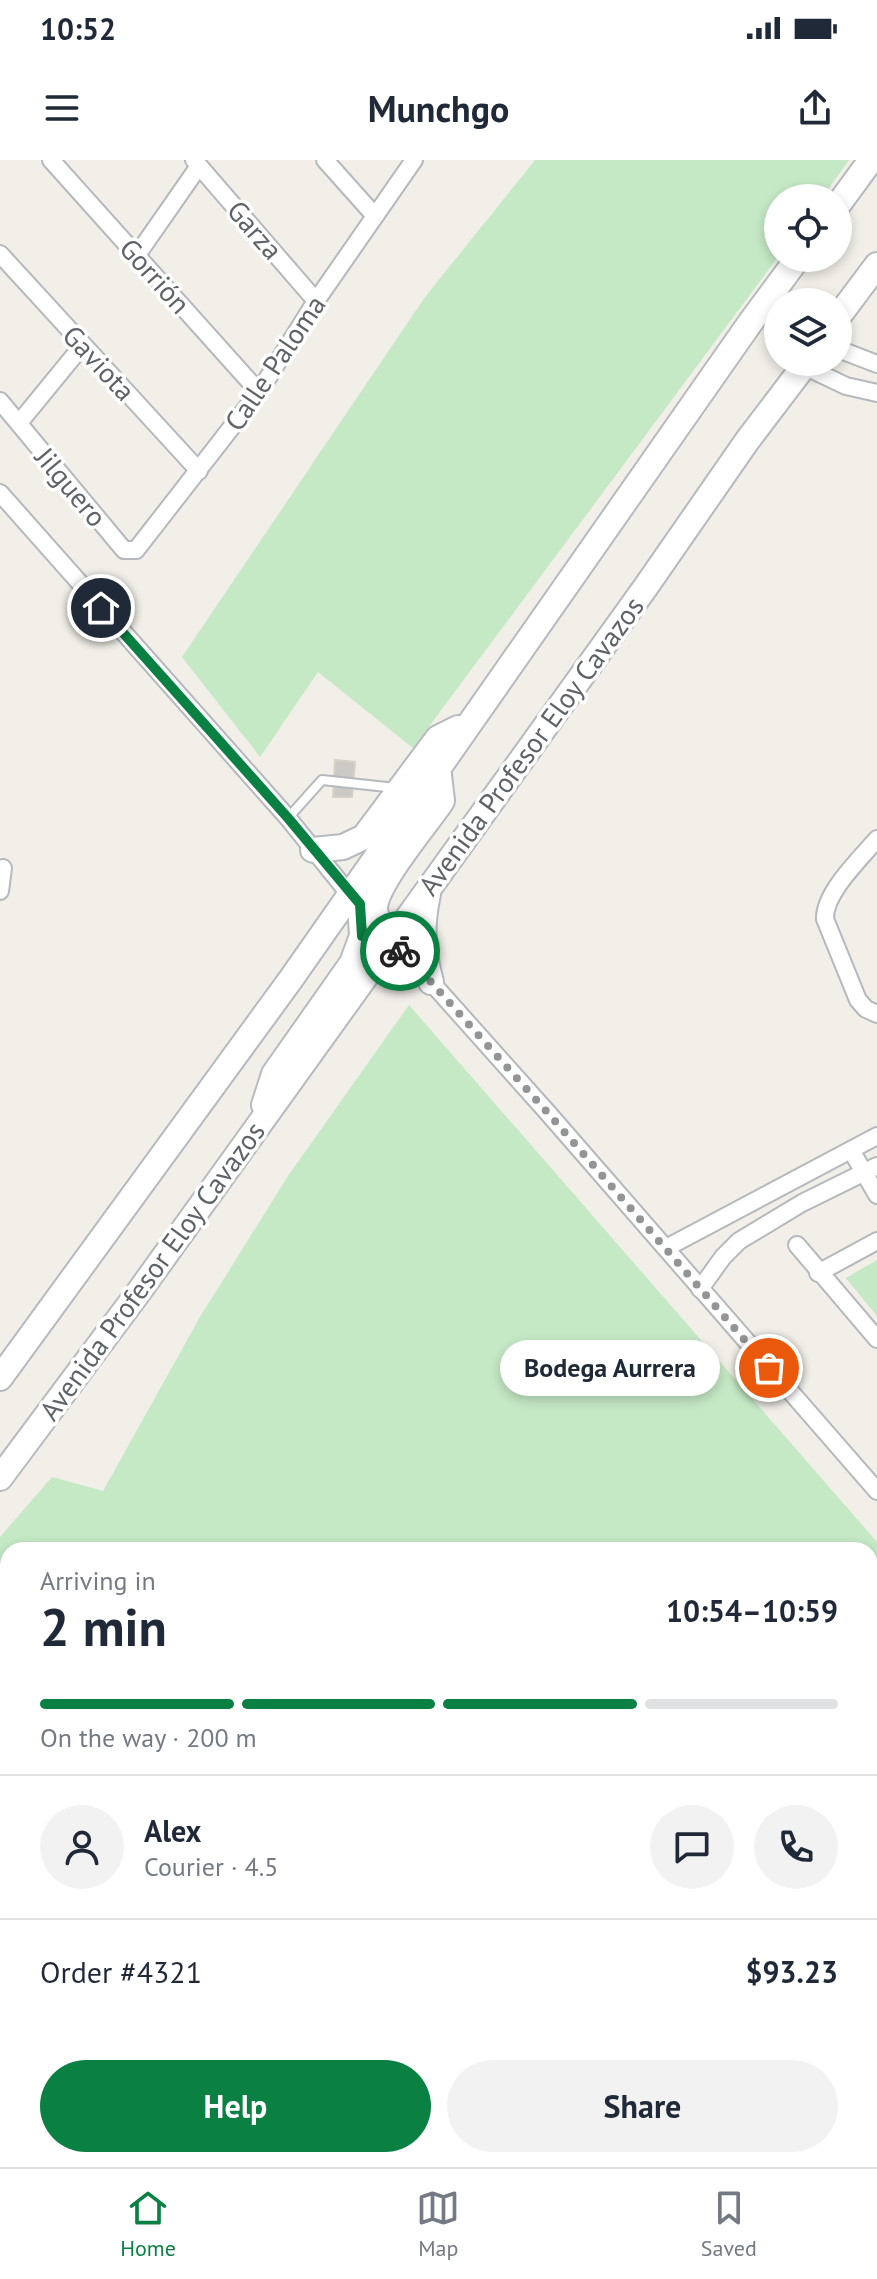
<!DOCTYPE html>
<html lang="en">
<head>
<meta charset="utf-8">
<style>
	:root { --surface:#fff; --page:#f2f2f3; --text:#1f2937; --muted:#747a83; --line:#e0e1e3; --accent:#0b8043 }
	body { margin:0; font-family:"PT Sans",sans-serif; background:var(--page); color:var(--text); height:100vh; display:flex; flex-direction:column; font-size:30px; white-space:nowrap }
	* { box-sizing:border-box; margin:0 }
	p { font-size:26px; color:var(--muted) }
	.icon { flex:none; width:44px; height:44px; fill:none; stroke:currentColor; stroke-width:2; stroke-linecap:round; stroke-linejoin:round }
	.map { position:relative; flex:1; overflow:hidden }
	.details { position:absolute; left:0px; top:1382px; width:878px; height:626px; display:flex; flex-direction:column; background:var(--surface); border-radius:24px 24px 0 0; box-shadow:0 4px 12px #0003 }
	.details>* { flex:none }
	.tools { position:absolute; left:764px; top:24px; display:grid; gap:16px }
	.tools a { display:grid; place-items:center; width:88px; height:88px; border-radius:50%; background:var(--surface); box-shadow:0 4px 12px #0003; font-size:40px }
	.pin { position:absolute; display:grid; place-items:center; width:68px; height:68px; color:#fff; margin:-34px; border:4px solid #fff; border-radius:50%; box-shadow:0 2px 8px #0007 }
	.courier { position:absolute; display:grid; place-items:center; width:80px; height:80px; margin:-40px; border:6px solid #0b8043; border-radius:50%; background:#fff; color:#222; box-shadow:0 2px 10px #0007 }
	.bubble { position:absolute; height:56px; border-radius:28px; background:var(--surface); box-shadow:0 4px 12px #0003; font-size:26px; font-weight:700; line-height:56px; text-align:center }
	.summary em { font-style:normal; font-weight:700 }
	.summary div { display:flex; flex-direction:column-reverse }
	.summary { display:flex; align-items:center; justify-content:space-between; height:136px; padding:0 40px }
	h1 { font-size:52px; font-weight:700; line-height:60px }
	.bar { display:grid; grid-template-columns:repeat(4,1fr); gap:12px 8px; align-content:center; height:96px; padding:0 40px }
	.bar i { height:10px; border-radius:6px; background:var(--line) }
	.bar .active { background:var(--accent) }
	.bar p { grid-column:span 4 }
	.line { display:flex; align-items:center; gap:20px; padding:0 40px; border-top:2px solid var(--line) }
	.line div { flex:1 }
	.round { display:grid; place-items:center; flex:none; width:84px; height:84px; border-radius:42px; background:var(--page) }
	.button { display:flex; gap:16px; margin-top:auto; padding:16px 40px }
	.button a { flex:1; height:92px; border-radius:48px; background:var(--accent); color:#fff; font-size:32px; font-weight:700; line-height:92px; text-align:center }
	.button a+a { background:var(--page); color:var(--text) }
	.status { display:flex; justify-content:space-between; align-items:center; height:56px; padding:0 40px; background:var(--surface); direction:ltr }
	.status svg { height:22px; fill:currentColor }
	header { display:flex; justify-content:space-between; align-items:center; height:104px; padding:0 40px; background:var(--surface); font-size:36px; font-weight:700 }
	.dock { display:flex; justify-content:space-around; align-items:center; height:112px; border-top:2px solid var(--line); background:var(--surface); font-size:22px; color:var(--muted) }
	.dock a { display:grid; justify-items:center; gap:4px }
	.dock .active { color:var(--accent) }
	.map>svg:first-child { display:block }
	.green { fill:#c5e8c5 }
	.building { fill:#cccac5; stroke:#d6d1c6; stroke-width:2 }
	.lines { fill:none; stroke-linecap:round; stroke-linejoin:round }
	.service-casing { stroke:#b5b8bc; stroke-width:12 }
	.minor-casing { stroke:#b5b8bc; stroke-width:20 }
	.secondary-casing { stroke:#b6babf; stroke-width:28 }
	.service { stroke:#fff; stroke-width:8 }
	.minor { stroke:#fff; stroke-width:16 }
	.secondary { stroke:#fff; stroke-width:24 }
	.done { stroke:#929495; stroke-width:8; stroke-dasharray:0 14.4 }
	.route { stroke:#0b8043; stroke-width:10 }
	.labels { text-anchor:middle; stroke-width:7; stroke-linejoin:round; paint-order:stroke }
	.street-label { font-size:28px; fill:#5f6368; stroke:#fff }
</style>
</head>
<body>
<div class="status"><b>10:52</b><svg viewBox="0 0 49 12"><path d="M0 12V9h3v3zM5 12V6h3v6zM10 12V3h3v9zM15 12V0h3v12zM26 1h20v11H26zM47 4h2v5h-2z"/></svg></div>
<header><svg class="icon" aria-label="menu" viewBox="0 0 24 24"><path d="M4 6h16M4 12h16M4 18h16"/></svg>Munchgo<svg class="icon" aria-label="share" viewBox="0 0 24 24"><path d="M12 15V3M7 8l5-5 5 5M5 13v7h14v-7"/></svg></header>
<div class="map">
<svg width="877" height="2007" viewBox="0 0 877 2007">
	<rect width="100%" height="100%" fill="#f1efe8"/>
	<g class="green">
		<polygon points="535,0 849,0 822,38 778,38 778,97 413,588 318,512 260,597 182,497 425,137"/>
		<polygon points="409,845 877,1382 877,1708 870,1704 870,1390 8,1390 8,2000 125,2000 117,2007 0,2007 0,1377 52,1317 103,1331 200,1157 288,1016"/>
		<polygon points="877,1100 877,1156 846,1118"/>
		<polygon points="870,1728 877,1732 877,1811 870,1808"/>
		<polygon points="877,1937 877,2007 839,2007 843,2000 870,2000 870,1950"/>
	</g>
	<polygon class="building" points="335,600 355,602 352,637 333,637"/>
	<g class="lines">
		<defs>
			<polyline id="service" points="288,658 322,620 396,628"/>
			<g id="minor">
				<polyline points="51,0 259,232"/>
				<polyline points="194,0 316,141"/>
				<polyline points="325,0 375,56"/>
				<polyline points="0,94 199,311"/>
				<polyline points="137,95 199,6"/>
				<polyline points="838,189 877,204"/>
				<polyline points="804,206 846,226 877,233"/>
				<polyline points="0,241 124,390 136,390 259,232 316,141 414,0"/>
				<polyline points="19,263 82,186"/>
				<polyline points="0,333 288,658 350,735"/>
				<path d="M877 679C860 699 824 733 825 759L858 840 866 849 877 854"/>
				<polyline points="0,731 3,708"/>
				<polyline points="390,783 431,822 548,953 877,1331"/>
				<polyline points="851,990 877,1035"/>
				<polyline points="797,1085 877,1179"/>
				<polyline points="666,1088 877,976"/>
				<polyline points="818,1113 877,1081"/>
				<polyline points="700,1129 723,1097 739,1081 802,1043 877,1006"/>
				<polyline points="870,1929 877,1916"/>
				<polyline points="230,2000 236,2007"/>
				<polyline points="364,2000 370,2007"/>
				<polyline points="494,2000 501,2007"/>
				<polyline points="142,2007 150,2000"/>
				<polyline points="596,2007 599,2000"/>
				<polyline points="715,2007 719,2000"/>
				<polyline points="827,2007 831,2000"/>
			</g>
			<g id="secondary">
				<polyline points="838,45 871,0"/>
				<polyline points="838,157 877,105"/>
				<polyline points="313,690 343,687 364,677 438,578 458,568"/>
				<path d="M428 734C421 767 422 789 431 822"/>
				<path d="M390 783C385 773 375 760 375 748 376 723 426 665 442 641L438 607"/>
				<polyline points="264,945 274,914 352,803 362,776 360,744 350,735"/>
				<polyline points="0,1218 291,819 750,163 798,98"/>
				<polyline points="0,1318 138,1133 645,428 747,281 807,202"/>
			</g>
		</defs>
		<use href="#service" class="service-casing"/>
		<use href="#minor" class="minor-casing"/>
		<use href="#secondary" class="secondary-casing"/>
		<use href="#service" class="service"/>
		<use href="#minor" class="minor"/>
		<use href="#secondary" class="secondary"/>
	</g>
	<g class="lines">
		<polyline class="done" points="400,791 431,822 548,953 769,1208"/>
		<polyline class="route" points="101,448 288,658 360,744 362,776 390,783 400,791"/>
	</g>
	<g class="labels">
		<g class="street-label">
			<text transform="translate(255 70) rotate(49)" y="10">Garza</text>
			<text transform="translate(155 116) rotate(48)" y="10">Gorrión</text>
			<text transform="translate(99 203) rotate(47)" y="10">Gaviota</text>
			<text transform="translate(275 203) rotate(-56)" y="10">Calle Paloma</text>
			<text transform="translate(71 327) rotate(50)" y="10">Jilguero</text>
			<text transform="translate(531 586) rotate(-54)" y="10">Avenida Profesor Eloy Cavazos</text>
			<text transform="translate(152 1111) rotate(-54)" y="10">Avenida Profesor Eloy Cavazos</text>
		</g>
	</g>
</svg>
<div class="tools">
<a><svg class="icon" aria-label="locate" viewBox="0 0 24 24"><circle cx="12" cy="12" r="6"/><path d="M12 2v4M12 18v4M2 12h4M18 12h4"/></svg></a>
<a><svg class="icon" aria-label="layers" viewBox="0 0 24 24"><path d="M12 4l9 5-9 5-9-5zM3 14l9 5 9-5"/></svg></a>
</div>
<div class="pin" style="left:769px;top:1208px;background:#ea580c"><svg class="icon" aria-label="bag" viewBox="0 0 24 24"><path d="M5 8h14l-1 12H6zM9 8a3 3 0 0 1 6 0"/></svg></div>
<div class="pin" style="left:101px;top:448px;background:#1f2937"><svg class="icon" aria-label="home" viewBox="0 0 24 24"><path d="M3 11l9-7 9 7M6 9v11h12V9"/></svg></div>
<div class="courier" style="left:400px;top:791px"><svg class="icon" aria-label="bike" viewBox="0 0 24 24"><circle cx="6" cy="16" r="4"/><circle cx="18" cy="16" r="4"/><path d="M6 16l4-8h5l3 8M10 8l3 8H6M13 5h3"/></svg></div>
<div class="bubble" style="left:500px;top:1180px;width:220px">Bodega Aurrera</div>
<section class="details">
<div class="summary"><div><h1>2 min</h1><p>Arriving in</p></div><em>10:54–10:59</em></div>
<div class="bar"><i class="active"></i><i class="active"></i><i class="active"></i><i></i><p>On the way · 200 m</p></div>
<div class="line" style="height:144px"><a class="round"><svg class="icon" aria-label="person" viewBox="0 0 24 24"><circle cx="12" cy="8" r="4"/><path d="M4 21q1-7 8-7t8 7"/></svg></a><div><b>Alex</b><p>Courier · 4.5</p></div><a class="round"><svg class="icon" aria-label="chat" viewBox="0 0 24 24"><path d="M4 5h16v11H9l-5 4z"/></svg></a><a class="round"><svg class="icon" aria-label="phone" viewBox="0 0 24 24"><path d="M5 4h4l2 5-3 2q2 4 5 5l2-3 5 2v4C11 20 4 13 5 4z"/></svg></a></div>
<div class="line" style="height:104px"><div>Order #4321</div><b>$93.23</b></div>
<div class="button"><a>Help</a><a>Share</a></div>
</section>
</div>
<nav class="dock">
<a class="active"><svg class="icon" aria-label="home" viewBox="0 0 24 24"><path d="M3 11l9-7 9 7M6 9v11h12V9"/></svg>Home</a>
<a><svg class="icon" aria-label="map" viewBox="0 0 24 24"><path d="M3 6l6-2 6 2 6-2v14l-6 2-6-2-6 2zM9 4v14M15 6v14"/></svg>Map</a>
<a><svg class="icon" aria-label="saved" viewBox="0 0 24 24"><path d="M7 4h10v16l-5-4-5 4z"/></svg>Saved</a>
</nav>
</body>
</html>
